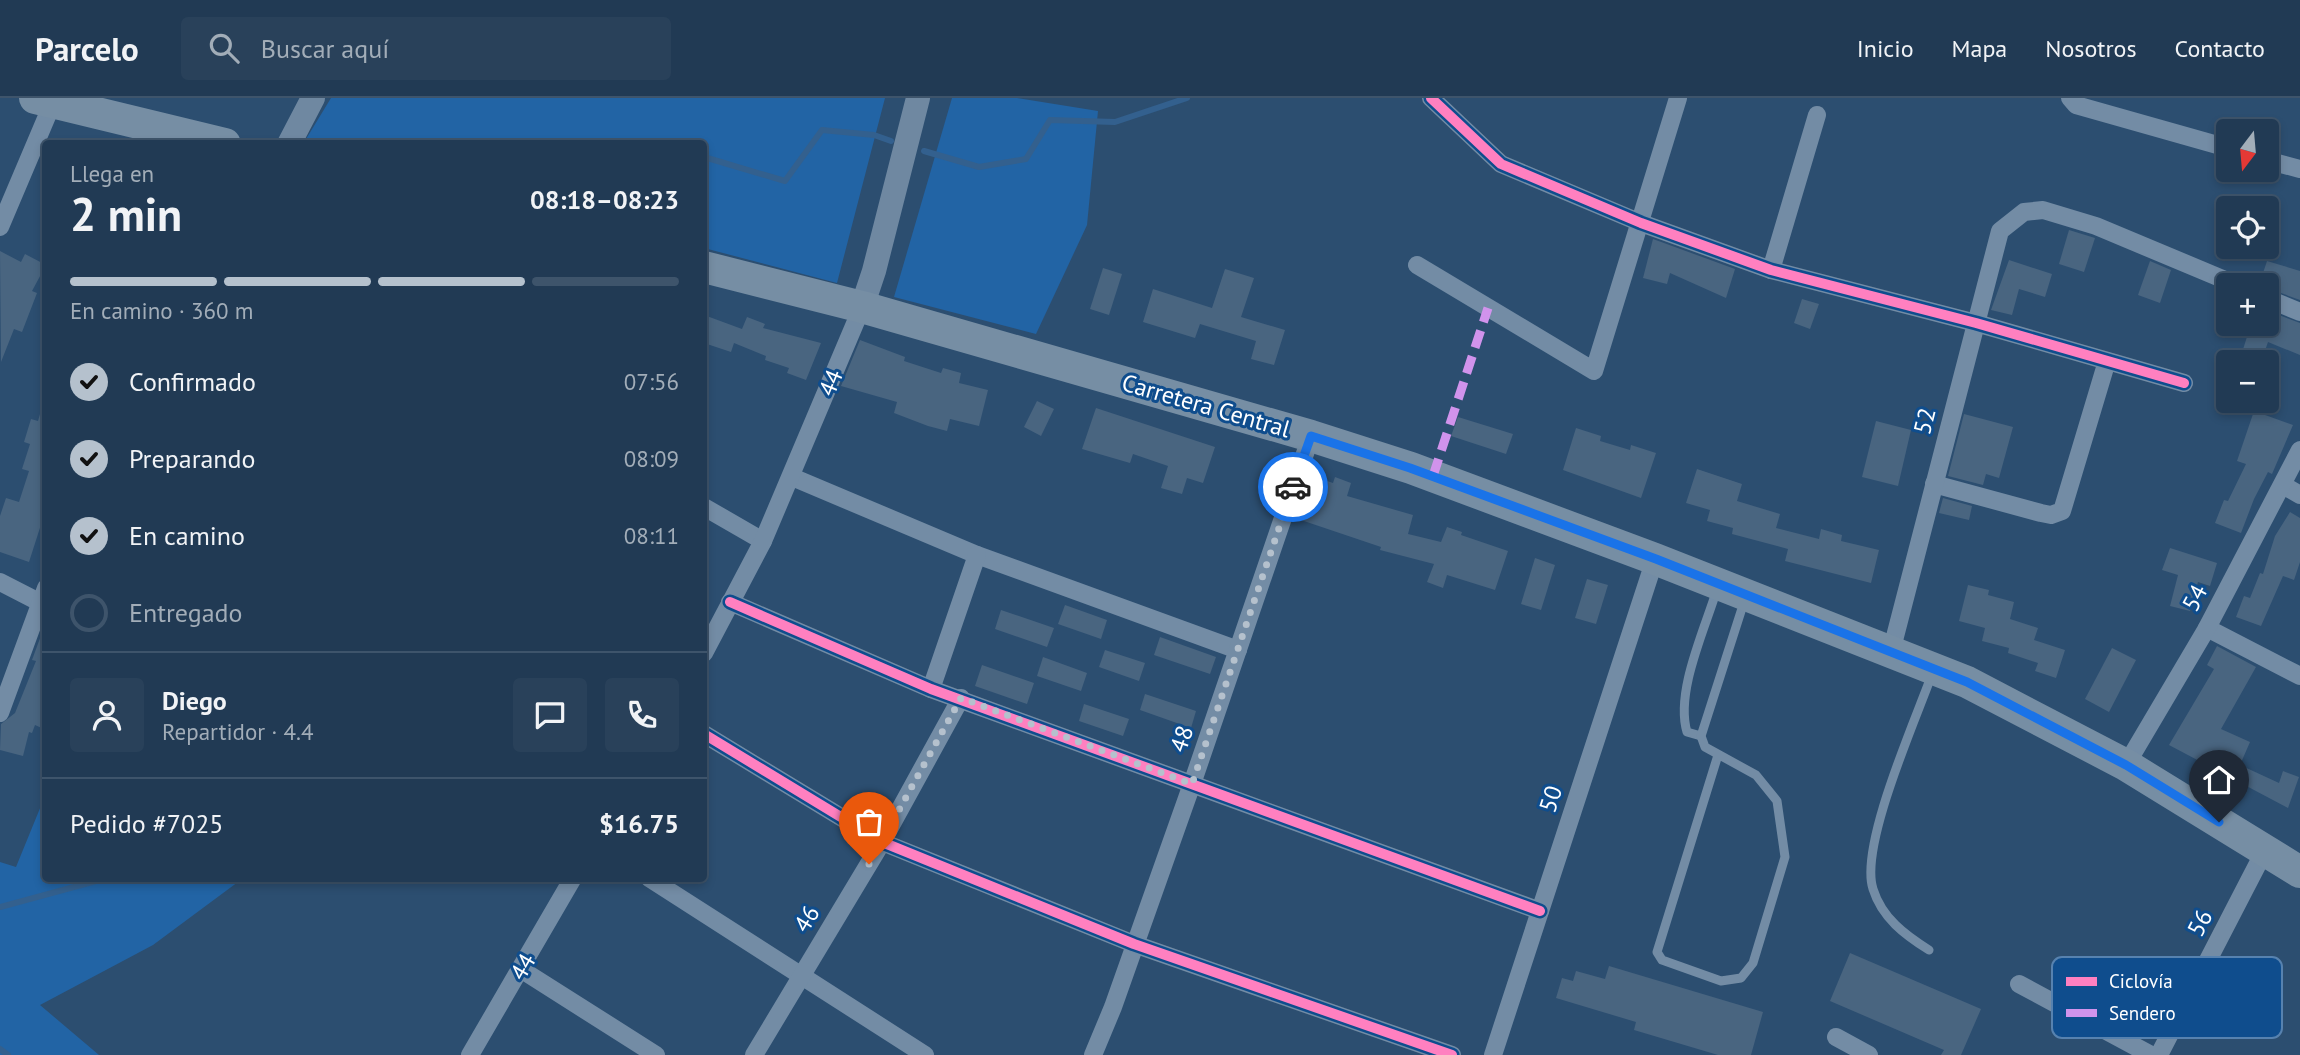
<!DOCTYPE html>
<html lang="es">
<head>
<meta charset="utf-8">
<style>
	:root { --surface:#213a54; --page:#29415a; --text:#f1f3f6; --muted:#a2adb8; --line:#3e546b; --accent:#b5c1cd }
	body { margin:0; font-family:"PT Sans",sans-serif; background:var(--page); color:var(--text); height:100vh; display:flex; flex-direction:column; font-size:26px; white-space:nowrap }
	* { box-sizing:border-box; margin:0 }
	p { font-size:23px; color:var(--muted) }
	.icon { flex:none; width:38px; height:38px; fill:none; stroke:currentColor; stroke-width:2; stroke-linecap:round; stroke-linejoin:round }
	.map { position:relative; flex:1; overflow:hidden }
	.side { position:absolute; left:42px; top:42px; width:665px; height:742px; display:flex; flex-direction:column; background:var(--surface); border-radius:7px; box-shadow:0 4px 10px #0003,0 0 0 2px var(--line) }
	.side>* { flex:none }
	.needle { width:46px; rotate:196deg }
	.fabs { position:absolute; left:2216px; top:21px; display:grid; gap:14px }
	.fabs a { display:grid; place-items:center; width:63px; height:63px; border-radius:7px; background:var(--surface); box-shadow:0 4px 10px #0003,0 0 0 2px var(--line); font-size:35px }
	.pin { position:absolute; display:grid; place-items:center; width:60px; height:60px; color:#fff; margin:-72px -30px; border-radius:50% 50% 50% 0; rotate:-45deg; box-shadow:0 0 7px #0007 }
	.pin .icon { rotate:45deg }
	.courier { position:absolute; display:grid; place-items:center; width:70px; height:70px; margin:-35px; border:5px solid #1a73e8; border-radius:50%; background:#fff; color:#222; box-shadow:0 2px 9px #0007 }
	.summary em { font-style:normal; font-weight:700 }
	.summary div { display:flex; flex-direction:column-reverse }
	.summary { display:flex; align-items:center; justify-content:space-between; height:119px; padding:0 28px }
	h1 { font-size:46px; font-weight:700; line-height:52px }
	.bar { display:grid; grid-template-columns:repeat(4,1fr); gap:10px 7px; align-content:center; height:84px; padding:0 28px }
	.bar i { height:9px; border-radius:5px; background:var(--line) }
	.bar .selected { background:var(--accent) }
	.bar p { grid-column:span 4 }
	.line { display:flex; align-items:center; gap:18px; padding:0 28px; border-top:2px solid var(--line) }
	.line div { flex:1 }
	.round { display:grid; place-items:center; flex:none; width:74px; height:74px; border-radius:7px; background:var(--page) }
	ol { padding:0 28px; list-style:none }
	li { display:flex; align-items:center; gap:21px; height:77px }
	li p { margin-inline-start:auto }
	li .icon { padding:7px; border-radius:50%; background:var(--accent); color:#111; stroke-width:4 }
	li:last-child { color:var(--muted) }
	li i { width:38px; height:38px; border:4px solid var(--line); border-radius:50% }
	header { display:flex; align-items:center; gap:42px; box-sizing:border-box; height:98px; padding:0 35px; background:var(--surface); border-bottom:2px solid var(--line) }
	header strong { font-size:33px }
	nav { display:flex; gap:38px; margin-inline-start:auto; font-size:24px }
	.search { width:490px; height:63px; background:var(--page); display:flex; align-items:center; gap:18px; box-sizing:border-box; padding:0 24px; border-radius:7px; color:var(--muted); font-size:26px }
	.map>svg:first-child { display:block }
	.green { fill:#2264a5 }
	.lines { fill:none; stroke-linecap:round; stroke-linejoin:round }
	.stream { stroke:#33608e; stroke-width:6 }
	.building { fill:#496580 }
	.lane { stroke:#738ca5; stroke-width:9 }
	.street { stroke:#738ca5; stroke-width:18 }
	.secondary { stroke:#6f88a1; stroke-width:24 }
	.highway { stroke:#768ea4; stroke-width:32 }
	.quiet { stroke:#d193ec; stroke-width:9; stroke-dasharray:18 9; stroke-linecap:butt }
	.cycleway-casing { stroke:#0f4d8d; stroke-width:15 }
	.cycleway { stroke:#ff80c0; stroke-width:10 }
	.done { stroke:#b5c1cd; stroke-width:7; stroke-dasharray:0 12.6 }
	.route { stroke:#1a73e8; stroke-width:9 }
	.labels { text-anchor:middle; stroke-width:6; stroke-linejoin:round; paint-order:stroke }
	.street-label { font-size:24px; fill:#fff; stroke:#0f4d8d }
	.key { fill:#0f4d8d; stroke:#5782af; stroke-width:2 }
	.key-label { font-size:19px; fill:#fff }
</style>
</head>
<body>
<header>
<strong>Parcelo</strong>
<div class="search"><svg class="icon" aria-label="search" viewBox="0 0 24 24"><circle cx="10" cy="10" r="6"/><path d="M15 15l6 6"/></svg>Buscar aquí</div>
<nav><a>Inicio</a><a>Mapa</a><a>Nosotros</a><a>Contacto</a></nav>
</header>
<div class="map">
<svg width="2300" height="957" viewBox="0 0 2300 957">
	<rect width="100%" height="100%" fill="#2c4e70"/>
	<g class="green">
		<polygon points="331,0 885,0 837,185 704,150 704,46 303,46"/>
		<polygon points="952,0 1017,0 1098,13 1087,127 1036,236 894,199"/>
		<polygon points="45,698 46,780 242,781 153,847 40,907 99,957 0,957 0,764 16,769"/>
	</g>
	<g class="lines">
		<g class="stream">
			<polyline points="924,53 979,69 1026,61 1050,22 1115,24 1187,0"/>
			<polyline points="704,59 785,83 822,32 874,37 891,43"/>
			<polyline points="0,809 107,780"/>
			<polyline points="0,951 8,957"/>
		</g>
	</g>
	<g class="building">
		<polygon points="2069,132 2095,140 2084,174 2059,166"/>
		<polygon points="1653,141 1735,171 1726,200 1670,175 1667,186 1643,180"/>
		<polygon points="0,153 21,164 25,156 46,167 32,193 37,195 22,234 14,231 1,264"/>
		<polygon points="2009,162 2052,176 2045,199 2019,191 2012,217 1991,212"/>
		<polygon points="2150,163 2171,172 2160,205 2138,197"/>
		<polygon points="2267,163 2300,173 2300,202 2259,187"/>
		<polygon points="1103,170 1122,176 1109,217 1090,211"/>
		<polygon points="1225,171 1254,180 1241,219 1285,232 1274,267 1251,261 1256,243 1200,226 1195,240 1143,224 1153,191 1212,210"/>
		<polygon points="1802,201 1819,206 1810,231 1794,225"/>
		<polygon points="2266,212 2300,225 2300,257 2268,244 2261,264 2240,261 2251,226 2266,226"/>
		<polygon points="704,217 742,231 747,219 765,226 763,230 821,245 806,282 787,275 789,270 765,262 766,258 734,245 731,254 704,245"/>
		<polygon points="860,242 905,259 904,263 941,275 943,270 961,275 959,285 988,292 979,328 950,321 947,333 928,328 894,315 897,304 841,288"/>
		<polygon points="1037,303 1054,311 1041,338 1024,329"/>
		<polygon points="42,309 46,309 46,411 29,464 0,454 0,418 6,400 19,404 29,373 22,371 30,346 24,344 31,321 38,323"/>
		<polygon points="1096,310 1215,349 1203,385 1187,380 1182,396 1161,390 1168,368 1133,356 1130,365 1082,351"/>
		<polygon points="2254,313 2293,327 2272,376 2268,374 2254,401 2241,435 2215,425 2224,402 2228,403 2246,366 2237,363"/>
		<polygon points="1964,316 2013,329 1999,380 1986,376 1983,387 1948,378"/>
		<polygon points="1458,319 1513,336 1506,356 1451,338"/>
		<polygon points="1876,323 1911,332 1898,388 1862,379"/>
		<polygon points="1576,330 1601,338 1600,343 1630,352 1631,347 1656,355 1641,400 1563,372"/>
		<polygon points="1697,371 1742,386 1737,403 1780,416 1776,430 1819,441 1821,431 1842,437 1841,443 1879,452 1871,485 1785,463 1788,451 1732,436 1733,430 1707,423 1710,412 1686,405"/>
		<polygon points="1310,377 1333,385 1335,379 1351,385 1347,398 1413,417 1408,436 1441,444 1447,429 1462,434 1461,437 1508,453 1495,492 1447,477 1443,490 1427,484 1434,466 1380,452 1381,449 1295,420"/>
		<polygon points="1943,400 1972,408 1969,422 1939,415"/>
		<polygon points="2290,414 2300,420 2300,464 2294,482 2283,478 2261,528 2236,519 2244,498 2250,500 2260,475 2263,476 2275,438"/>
		<polygon points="2170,450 2217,465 2210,488 2198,484 2190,513 2170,508 2178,477 2162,472"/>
		<polygon points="1535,460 1555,467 1541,512 1521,506"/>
		<polygon points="1587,481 1608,487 1596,526 1575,520"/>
		<polygon points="1968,487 1989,492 1988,497 2014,504 2010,521 2038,530 2034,542 2065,552 2056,580 2035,573 2038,565 2008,555 2009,550 1982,543 1985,530 1959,523"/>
		<polygon points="1065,507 1107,522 1101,541 1058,526"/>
		<polygon points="1001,512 1054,530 1047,549 995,531"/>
		<polygon points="46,524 46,632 35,627 32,635 29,634 23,658 0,652 1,626 15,615 36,563 32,562"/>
		<polygon points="1160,539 1216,559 1210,576 1154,557"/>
		<polygon points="2217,548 2256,569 2221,631 2250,644 2240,667 2279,685 2283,673 2299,679 2288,710 2169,647 2214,571 2207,567"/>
		<polygon points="2112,550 2136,562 2109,614 2085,601"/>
		<polygon points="1105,552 1145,565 1139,583 1099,569"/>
		<polygon points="1043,559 1087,575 1081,593 1037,578"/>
		<polygon points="982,567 1034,585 1027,606 975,588"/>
		<polygon points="1145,596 1196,613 1191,630 1140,612"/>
		<polygon points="1084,606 1129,621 1123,638 1079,623"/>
		<polygon points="1850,855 1981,911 1961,957 1941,957 1944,952 1830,903"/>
		<polygon points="1609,868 1763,914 1751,957 1718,957 1634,932 1636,924 1556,900 1562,880 1573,883 1576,873 1605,881"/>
	</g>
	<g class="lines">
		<g class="lane">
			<path d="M1701 638 1687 634C1675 594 1705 531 1717 491"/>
			<polyline points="1718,657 1657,854 1662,862 1721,883 1741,880 1753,865 1785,759 1777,703 1756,677 1705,649 1701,638 1744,504"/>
			<path d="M1929 852C1905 837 1882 820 1873 791 1859 748 1916 621 1932 576"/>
		</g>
		<g class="street">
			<polyline points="1431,0 1501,66 1641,125 1771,172 1976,225 2184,285"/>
			<polyline points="2070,0 2076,7 2228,50"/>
			<polyline points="2266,62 2300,71"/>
			<polyline points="0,129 53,4"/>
			<polyline points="1417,167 1594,273 1678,0"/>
			<polyline points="1771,172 1817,17"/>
			<polyline points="2266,200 2300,214"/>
			<polyline points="792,379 977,457 1238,552"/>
			<polyline points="1934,386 2041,415 2051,417 2062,413 2107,263"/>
			<polyline points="2283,387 2300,397"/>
			<polyline points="704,409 763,443"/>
			<polyline points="0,484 41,505"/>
			<polyline points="730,504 931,591 1540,813"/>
			<polyline points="2207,530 2300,578"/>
			<polyline points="1891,554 2000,133 2024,114 2043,112 2096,128 2237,187"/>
			<polyline points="704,555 763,443 862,209"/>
			<polyline points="931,591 977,457"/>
			<polyline points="0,615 46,490"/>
			<polyline points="704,636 882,744 1134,846 1452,957"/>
			<polyline points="2126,667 2207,530 2300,352"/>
			<polyline points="649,780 925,957"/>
			<polyline points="522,872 656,957"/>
			<polyline points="2019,886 2151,957"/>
			<polyline points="1836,939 1869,957"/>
			<polyline points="470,957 573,780"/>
			<polyline points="754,957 882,744 961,600"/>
			<polyline points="1093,957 1113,909 1192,686 1311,338"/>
			<polyline points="1493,957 1655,461"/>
			<polyline points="2159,957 2265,752"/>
		</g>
		<g class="secondary">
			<polyline points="289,46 313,0"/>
			<polyline points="862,209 874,173 918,0"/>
		</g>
		<g class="highway">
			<polyline points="35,0 225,46"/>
			<polyline points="704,169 862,209 1311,338 1411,370 1655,461 1967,584 2126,667 2300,774"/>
		</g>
		<polyline class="quiet" points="1433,378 1488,210"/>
		<defs>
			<g id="cycleway">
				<polyline points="1431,0 1501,66 1641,125 1771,172 1976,225 2184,285"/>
				<polyline points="730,504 931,591 1540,813"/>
				<polyline points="704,636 882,744 1134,846 1452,957"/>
			</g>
		</defs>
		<use href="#cycleway" class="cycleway-casing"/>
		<use href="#cycleway" class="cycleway"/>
	</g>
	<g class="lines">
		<polyline class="done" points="869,766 961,600 1192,686 1293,389"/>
		<polyline class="route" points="1293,389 1311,338 1410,370 1656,461 1967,584 2126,667 2219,724"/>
	</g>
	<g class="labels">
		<g class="street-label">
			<text transform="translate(831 285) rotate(-68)" y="8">44</text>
			<text transform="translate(1206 308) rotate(16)" y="8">Carretera Central</text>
			<text transform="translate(1925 323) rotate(-76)" y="8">52</text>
			<text transform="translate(2195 500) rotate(-62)" y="8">54</text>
			<text transform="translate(1182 641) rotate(-71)" y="8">48</text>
			<text transform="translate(1551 701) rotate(-72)" y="8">50</text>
			<text transform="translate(807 821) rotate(-59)" y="8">46</text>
			<text transform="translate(2200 825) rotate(-63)" y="8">56</text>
			<text transform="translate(523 869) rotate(-60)" y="8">44</text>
		</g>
	</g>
	<rect x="2052" y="859" width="230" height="81" rx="10" class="key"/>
	<rect x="2066" y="879" width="31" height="9" fill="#ff80c0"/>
	<rect x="2066" y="911" width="31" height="8" fill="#d193ec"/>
	<g class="key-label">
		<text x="2109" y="890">Ciclovía</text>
		<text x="2109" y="922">Sendero</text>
	</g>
</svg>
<div class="fabs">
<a><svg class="needle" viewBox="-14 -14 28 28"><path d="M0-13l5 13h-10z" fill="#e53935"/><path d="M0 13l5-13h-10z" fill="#a2adb8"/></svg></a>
<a><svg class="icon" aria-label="locate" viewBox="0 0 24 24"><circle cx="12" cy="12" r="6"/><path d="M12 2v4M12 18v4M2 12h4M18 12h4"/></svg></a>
<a>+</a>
<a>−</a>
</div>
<div class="pin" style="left:869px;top:766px;background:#ea580c"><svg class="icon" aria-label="bag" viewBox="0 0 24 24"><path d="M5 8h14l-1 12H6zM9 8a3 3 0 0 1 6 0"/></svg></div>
<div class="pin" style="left:2219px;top:724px;background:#1f2937"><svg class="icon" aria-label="home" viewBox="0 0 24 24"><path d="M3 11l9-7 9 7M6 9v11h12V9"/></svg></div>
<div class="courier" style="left:1293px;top:389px"><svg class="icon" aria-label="car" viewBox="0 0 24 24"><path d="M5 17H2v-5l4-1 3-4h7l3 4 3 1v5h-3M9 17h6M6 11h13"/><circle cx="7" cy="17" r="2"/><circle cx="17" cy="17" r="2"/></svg></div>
<section class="side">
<div class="summary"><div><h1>2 min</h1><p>Llega en</p></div><em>08:18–08:23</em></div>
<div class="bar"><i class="selected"></i><i class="selected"></i><i class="selected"></i><i></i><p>En camino · 360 m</p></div>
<ol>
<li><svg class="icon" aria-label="check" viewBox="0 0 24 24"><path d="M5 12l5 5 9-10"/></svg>Confirmado<p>07:56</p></li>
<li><svg class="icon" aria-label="check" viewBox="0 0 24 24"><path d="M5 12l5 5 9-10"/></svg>Preparando<p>08:09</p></li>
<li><svg class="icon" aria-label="check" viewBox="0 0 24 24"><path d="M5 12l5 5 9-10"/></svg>En camino<p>08:11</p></li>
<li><i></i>Entregado</li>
</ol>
<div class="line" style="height:126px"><a class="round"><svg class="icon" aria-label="person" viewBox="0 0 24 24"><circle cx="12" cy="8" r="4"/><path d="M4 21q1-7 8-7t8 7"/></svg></a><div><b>Diego</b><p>Repartidor · 4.4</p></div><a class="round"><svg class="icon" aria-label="chat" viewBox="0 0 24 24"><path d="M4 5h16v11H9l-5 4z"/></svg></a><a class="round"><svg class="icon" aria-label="phone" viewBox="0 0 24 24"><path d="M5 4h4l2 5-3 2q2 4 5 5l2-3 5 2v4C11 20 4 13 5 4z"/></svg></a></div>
<div class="line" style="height:91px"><div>Pedido #7025</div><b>$16.75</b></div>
</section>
</div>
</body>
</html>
